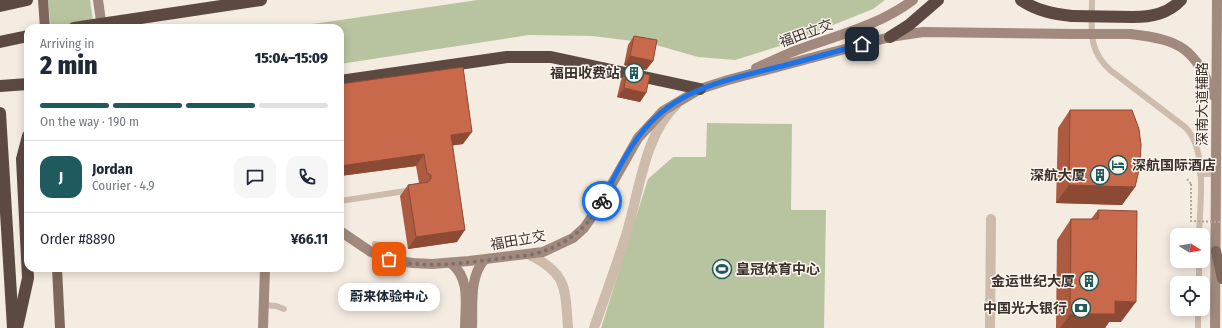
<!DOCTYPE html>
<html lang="en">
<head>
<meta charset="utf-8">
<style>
	:root { --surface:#fff; --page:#f6f6f7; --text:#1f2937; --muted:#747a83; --line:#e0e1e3; --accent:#1f5a5e }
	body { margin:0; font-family:"Fira Sans Condensed","Noto Sans SC",sans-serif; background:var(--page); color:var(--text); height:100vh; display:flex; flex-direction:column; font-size:15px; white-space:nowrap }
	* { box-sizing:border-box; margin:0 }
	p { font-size:13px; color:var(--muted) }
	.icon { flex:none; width:22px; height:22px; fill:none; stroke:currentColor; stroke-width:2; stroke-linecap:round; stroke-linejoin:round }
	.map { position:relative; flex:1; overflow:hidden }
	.sheet { position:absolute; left:24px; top:24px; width:320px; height:248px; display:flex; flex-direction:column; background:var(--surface); border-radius:12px; box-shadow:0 2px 10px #0003 }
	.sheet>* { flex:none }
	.needle { width:26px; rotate:101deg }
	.tools { position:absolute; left:1170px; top:228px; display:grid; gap:8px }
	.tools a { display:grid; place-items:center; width:40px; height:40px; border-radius:8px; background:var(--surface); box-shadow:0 2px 10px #0003; font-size:20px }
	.pin { position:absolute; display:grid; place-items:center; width:34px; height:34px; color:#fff; margin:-17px; border-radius:8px; box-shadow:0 2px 6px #0006 }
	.courier { position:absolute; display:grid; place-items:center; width:40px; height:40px; margin:-20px; border:3px solid #1a73e8; border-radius:50%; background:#fff; color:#222; box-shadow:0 1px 5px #0007 }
	.bubble { position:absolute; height:28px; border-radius:12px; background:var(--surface); box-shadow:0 2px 10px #0003; font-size:13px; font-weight:800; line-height:28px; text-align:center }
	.overview em { font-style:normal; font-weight:800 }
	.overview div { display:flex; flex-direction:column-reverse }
	.overview { display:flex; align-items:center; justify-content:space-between; height:68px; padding:0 16px }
	h1 { font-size:26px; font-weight:800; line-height:30px }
	.bar { display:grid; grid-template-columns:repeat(4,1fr); gap:6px 4px; align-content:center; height:48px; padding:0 16px }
	.bar i { height:5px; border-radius:3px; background:var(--line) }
	.bar .current { background:var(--accent) }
	.bar p { grid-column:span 4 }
	.line { display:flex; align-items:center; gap:10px; padding:0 16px; border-top:1px solid var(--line) }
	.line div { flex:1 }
	.round { display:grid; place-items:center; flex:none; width:42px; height:42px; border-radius:12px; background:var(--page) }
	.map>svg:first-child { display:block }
	.green { fill:#b8c4a0 }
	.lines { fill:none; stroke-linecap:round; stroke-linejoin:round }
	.path { stroke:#b9a596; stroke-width:2; stroke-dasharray:2 2; stroke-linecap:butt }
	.lane { stroke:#cdbbac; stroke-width:6 }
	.street { stroke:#cdbbac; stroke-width:10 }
	.secondary { stroke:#a18a7d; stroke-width:10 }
	.primary { stroke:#7d675c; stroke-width:10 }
	.highway { stroke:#5c4a42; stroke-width:12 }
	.path-bridge { stroke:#b9a596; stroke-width:2; stroke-dasharray:2 2; stroke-linecap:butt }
	.secondary-bridge { stroke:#a18a7d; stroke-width:10 }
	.highway-bridge { stroke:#5c4a42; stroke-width:12 }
	.wall { fill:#ac5a40 }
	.shaded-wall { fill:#8c4a34 }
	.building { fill:#c8694b; stroke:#8c4a34 }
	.done { stroke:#7c716b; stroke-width:4; stroke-dasharray:0 7.2 }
	.route { stroke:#1a73e8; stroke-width:5 }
	.labels { text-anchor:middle; stroke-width:3; stroke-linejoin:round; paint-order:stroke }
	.street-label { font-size:14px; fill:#3b302b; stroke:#fbf5ee }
	.poi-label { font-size:14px; font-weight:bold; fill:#3b302b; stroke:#fbf5ee; text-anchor:end }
</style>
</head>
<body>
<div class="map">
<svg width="1222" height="328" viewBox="0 0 1222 328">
	<rect width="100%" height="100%" fill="#f4ebe1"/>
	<g class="green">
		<polygon points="48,0 90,0 94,28 51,28"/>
		<polygon points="478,0 885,0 873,9 783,45 735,60 698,57 649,43 592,36 529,35 340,64 340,28 285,28"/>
		<polygon points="707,123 792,124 791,210 826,210 824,328 601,328 648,179 673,157 706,157"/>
	</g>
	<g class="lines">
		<g class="path">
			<polyline points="1187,179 1191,184"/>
			<polyline points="1187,263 1188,261"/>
		</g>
		<g class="lane">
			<path d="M1092 0C1092 29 1087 49 1110 70L1185 127C1208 149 1200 204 1199 235"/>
			<polyline points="1200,174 1216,174"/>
			<polyline points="340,201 412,190"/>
			<polyline points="375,244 376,254"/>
			<polyline points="1199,283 1199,261"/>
			<polyline points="264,305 276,306 284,309"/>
			<polyline points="1198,328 1198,309"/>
		</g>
		<g class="street">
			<path d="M530 255C568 274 565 289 568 328"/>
			<path d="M594 328C605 296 617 264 627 232 639 192 645 134 676 105"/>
			<polyline points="990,328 991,219"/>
		</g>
		<g class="secondary">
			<polyline points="98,0 102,28"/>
			<path d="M1130 34C1182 40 1194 48 1214 96"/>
			<path d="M756 68C768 63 780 57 792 52 834 36 877 27 913 0"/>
			<polyline points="340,231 371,252 397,261 413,263 432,264 469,261 543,252 573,238 584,228 600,205 638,138 663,111 700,89 728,80 890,37 923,32 1074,34"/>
			<path d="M451 263C471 279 465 305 465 328"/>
			<polyline points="263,328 265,268"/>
			<path d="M472 328C473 305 469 278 484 260"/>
			<polyline points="1215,328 1217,0"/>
		</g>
		<g class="primary">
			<polyline points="43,0 45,28"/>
			<polyline points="1216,251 1222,279"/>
			<polyline points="57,268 60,328"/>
		</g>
		<g class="highway">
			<path d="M1021 0C1037 11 1054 14 1072 16"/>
			<polyline points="0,6 27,0"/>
			<path d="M1133 17C1151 17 1168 14 1181 0"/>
			<polyline points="890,37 909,25 938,0"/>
			<polyline points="0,42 28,36"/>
			<polyline points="340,81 507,57 551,57 700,89"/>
			<polyline points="0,86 28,84"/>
			<polyline points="0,113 13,328"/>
			<polyline points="17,328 28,278 22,159 28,136"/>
		</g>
		<polyline class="path-bridge" points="1191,184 1191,221 1222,222"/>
		<polyline class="secondary-bridge" points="1074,34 1130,34"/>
		<g class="highway-bridge">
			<polyline points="1072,16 1133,17"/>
			<polyline points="74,28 261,0"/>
		</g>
	</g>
	<g class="wall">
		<polygon points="634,36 653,61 646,70 624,65 628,45"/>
		<polygon points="627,70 646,93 640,102 617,97 621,80"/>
		<polygon points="340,84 463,144 453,145 457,242 408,249 400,196 408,185 419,183 416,166 340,176"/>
		<polygon points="1070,110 1135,187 1122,205 1056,203 1058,128"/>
		<polygon points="1098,210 1121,322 1109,322 1105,328 1056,328 1057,240 1071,219 1091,219"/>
	</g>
	<g class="shaded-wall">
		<polygon points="630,56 653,61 646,70 624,65"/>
		<polygon points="624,88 646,93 640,102 617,97"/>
		<polygon points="472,132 463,144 443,147 451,135"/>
		<polygon points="424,154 416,166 340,176 340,166"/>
		<polygon points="1069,185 1135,187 1122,205 1056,203"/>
		<polygon points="465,230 457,242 408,249 416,237"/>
		<polygon points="1115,301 1136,302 1121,322 1109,322 1105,328 1060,328 1070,314"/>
	</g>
	<g class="building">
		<polygon points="634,36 657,40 653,61 630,56"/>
		<polygon points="463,67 472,132 451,135 465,230 416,237 408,185 428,182 431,179 431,175 427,173 424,154 340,166 340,84"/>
		<polygon points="627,70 650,75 646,93 624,88"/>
		<polygon points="1070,110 1132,110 1139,129 1141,145 1140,166 1135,187 1069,185"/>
		<polygon points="1098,210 1137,211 1136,302 1115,301 1115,314 1070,314 1071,219 1098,219"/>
	</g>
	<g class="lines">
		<path class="done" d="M389 259C431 272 486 259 530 255 563 247 586 231 602 201"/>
		<path class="route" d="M602 201C616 174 629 145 650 123 685 86 735 78 782 66 809 59 835 52 862 44"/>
	</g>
	<defs>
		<symbol id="building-ring" viewBox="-11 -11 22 22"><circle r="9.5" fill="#fbf5ee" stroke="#1f5a5e" stroke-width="1.5"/><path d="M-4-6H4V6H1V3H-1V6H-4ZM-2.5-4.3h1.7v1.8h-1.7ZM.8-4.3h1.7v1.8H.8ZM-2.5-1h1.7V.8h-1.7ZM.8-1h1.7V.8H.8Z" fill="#1f5a5e"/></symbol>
		<symbol id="hotel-ring" viewBox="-11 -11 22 22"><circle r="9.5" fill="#fbf5ee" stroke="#1f5a5e" stroke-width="1.5"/><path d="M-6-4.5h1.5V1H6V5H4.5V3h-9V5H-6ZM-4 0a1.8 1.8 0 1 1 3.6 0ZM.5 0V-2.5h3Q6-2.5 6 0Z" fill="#1f5a5e"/></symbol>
		<symbol id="stadium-ring" viewBox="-11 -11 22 22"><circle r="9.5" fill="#fbf5ee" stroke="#1f5a5e" stroke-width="1.5"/><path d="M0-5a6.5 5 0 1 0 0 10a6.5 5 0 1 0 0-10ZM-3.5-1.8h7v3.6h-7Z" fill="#1f5a5e"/></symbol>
		<symbol id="bank-ring" viewBox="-11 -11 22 22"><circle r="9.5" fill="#fbf5ee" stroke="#1f5a5e" stroke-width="1.5"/><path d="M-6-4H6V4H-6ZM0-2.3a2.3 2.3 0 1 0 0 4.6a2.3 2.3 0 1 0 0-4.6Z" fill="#1f5a5e"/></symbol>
	</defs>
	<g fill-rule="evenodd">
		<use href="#building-ring" x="623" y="62" width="22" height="22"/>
		<use href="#hotel-ring" x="1107" y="154" width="22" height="22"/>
		<use href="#building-ring" x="1089" y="164" width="22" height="22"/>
		<use href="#stadium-ring" x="711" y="258" width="22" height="22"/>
		<use href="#building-ring" x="1078" y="270" width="22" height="22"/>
		<use href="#bank-ring" x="1070" y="297" width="22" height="22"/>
	</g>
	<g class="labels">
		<g class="street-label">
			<text transform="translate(806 33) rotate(-20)" y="5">福田立交</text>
			<text transform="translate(1202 104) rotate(-90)" y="5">深南大道辅路</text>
			<text transform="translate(518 240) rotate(-10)" y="5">福田立交</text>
		</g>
		<g class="poi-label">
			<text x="620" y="78">福田收费站</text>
			<text x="1132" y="170" text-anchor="start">深航国际酒店</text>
			<text x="1086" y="180">深航大厦</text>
			<text x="736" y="274" text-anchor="start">皇冠体育中心</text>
			<text x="1075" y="286">金运世纪大厦</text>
			<text x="1067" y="313">中国光大银行</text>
		</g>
	</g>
</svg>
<div class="tools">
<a><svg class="needle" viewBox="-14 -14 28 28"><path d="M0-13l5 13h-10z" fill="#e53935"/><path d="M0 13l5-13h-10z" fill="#747a83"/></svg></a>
<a><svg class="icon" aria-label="locate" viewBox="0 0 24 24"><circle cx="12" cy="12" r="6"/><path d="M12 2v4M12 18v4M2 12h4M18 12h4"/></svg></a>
</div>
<div class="pin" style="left:389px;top:259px;background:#ea580c"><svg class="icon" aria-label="bag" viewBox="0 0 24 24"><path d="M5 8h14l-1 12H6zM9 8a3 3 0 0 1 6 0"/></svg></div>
<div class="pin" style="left:862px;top:44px;background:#1f2937"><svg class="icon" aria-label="home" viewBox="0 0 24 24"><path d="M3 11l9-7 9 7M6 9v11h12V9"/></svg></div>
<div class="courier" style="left:602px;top:201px"><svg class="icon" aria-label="bike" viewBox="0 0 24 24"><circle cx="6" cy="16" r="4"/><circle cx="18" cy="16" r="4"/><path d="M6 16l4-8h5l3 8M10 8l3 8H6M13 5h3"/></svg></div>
<div class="bubble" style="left:338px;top:283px;width:102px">蔚来体验中心</div>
<section class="sheet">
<div class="overview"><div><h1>2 min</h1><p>Arriving in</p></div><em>15:04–15:09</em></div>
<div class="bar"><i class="current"></i><i class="current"></i><i class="current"></i><i></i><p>On the way · 190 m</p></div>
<div class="line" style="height:72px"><b class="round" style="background:var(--accent);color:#fff">J</b><div><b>Jordan</b><p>Courier · 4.9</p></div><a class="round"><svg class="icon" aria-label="chat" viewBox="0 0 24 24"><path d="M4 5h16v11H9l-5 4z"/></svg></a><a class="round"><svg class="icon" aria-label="phone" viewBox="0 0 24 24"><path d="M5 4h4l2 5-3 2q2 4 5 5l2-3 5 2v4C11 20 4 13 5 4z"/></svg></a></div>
<div class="line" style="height:52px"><div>Order #8890</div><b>¥66.11</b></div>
</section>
</div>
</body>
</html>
